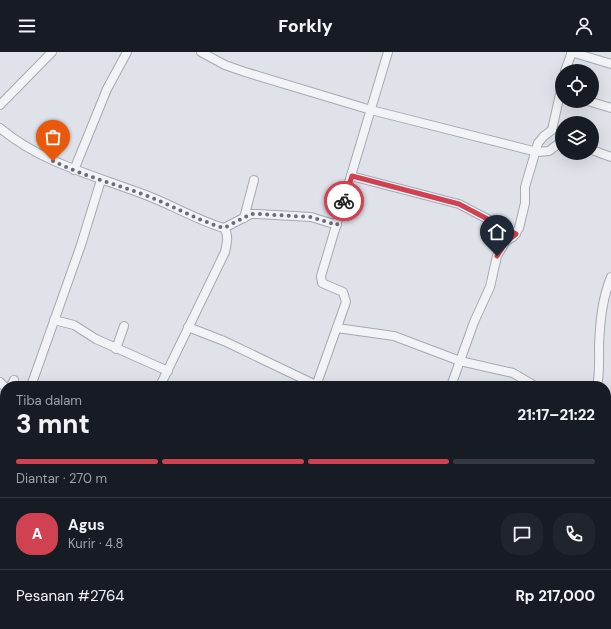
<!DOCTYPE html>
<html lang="id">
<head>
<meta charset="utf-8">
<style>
	:root { --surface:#171b24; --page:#20242c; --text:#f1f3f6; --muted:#9ea1a6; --line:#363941; --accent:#d04151 }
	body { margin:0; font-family:"DM Sans",sans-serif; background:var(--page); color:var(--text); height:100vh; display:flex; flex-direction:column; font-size:15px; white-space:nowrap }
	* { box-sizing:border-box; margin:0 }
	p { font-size:13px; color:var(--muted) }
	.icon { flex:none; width:22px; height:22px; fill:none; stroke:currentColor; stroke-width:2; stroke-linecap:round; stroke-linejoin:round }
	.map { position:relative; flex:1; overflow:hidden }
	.side { position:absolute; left:0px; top:329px; width:611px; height:248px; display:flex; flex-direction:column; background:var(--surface); border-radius:16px 16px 0 0; box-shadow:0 4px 16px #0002 }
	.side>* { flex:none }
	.controls { position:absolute; left:555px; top:12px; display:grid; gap:8px }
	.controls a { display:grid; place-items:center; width:44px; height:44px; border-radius:50%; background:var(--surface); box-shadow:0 4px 16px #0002; font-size:20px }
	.pin { position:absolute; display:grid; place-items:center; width:34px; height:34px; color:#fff; margin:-41px -17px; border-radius:50% 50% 50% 0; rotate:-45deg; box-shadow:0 0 4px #0007 }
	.pin .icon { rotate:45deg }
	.courier { position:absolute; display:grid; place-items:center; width:40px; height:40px; margin:-20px; border:3px solid #d04151; border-radius:50%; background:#fff; color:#222; box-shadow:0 1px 5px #0007 }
	.overview em { font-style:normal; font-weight:800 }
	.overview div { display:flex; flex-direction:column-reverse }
	.overview { display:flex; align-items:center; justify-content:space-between; height:68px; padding:0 16px }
	h1 { font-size:26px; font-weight:800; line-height:30px }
	.bar { display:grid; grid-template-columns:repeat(4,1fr); gap:6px 4px; align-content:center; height:48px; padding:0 16px }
	.bar i { height:5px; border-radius:3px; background:var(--line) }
	.bar .on { background:var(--accent) }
	.bar p { grid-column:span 4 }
	.line { display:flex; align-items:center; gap:10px; padding:0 16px; border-top:1px solid var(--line) }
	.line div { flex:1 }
	.round { display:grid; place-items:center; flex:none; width:42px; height:42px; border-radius:16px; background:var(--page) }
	header { display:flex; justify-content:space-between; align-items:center; height:52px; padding:0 16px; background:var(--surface); font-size:18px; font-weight:800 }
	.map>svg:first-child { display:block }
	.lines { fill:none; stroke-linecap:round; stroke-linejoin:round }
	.minor-casing { stroke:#a4a9b2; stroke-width:10 }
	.minor { stroke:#f1f3f6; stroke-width:8 }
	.done { stroke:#676e7a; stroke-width:4; stroke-dasharray:0 7.2 }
	.route { stroke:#d04151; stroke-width:5 }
</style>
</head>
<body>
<header><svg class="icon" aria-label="menu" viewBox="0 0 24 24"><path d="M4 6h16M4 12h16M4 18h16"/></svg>Forkly<svg class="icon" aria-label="person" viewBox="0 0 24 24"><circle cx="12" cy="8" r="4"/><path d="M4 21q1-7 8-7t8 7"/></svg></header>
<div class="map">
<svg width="611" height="577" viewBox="0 0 611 577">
	<rect width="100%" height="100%" fill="#dfe2e8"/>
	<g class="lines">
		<defs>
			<g id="minor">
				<polyline points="201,0 225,13 245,20 371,58 537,100 549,99 562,89"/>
				<polyline points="571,0 611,12"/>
				<polyline points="565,19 572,0"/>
				<polyline points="588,49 611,56"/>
				<polyline points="0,53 52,0"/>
				<path d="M0 76C42 111 93 123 143 142 171 152 196 168 224 176 229 183 227 191 225 200L160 334"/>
				<polyline points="592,98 611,105"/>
				<polyline points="74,118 107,37 127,0"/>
				<polyline points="351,124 459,152 516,182"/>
				<polyline points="244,166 254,128"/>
				<polyline points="224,176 251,162 257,162 311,165 337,173"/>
				<polyline points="54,268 74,273 96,287 168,319"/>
				<polyline points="188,275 224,289 316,333"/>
				<polyline points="337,276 394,284 460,309 474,270 490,235 497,204 506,189 513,185 519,176 525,151 525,135 538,91 544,84 552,78 562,33"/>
				<polyline points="116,297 124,274"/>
				<polyline points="0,330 5,335"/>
				<polyline points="11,334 14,328"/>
				<polyline points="31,334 81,193 101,128"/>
				<polyline points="316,334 346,250 343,240 322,231 321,224 388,0"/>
				<polyline points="451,334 460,309 513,321 535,334"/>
				<path d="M597 334C600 321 599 307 599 294 600 270 602 247 611 225"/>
				<polyline points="0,346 5,342"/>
				<polyline points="606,353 611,354"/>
				<polyline points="0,412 5,401"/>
				<polyline points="0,464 5,467"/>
				<polyline points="606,524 611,525"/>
				<polyline points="0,530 5,532"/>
				<polyline points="13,577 16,572"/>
				<polyline points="75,577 77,572"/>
				<polyline points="266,577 267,572"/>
			</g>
		</defs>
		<use href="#minor" class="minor-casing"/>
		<use href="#minor" class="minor"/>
	</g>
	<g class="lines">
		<path class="done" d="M53 109C81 123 112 131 142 142 170 152 196 168 224 176L251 162H258L311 165 337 173 344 149"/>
		<polyline class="route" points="344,149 352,124 459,152 516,182 506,190 497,204"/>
	</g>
</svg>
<div class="controls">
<a><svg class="icon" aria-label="locate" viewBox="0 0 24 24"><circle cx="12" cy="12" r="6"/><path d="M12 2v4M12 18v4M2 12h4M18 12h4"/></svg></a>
<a><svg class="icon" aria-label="layers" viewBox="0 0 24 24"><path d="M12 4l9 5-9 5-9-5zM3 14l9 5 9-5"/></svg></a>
</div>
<div class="pin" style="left:53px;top:109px;background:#ea580c"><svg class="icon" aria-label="bag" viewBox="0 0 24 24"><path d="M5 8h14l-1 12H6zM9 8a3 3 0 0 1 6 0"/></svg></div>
<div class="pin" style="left:497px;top:204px;background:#1f2937"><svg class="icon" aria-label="home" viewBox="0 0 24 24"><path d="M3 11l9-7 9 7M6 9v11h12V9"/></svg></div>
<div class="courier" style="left:344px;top:149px"><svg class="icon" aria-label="bike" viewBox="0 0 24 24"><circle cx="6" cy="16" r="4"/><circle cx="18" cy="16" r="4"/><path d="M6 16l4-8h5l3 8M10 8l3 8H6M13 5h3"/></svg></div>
<section class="side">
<div class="overview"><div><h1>3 mnt</h1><p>Tiba dalam</p></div><em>21:17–21:22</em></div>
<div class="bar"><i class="on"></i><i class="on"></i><i class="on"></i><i></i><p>Diantar · 270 m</p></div>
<div class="line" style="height:72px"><b class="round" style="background:var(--accent);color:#fff">A</b><div><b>Agus</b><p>Kurir · 4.8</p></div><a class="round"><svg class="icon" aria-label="chat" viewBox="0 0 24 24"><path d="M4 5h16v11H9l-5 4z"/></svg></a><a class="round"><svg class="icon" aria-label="phone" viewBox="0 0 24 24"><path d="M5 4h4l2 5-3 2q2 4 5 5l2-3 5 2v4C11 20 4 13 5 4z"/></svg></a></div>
<div class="line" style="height:52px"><div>Pesanan #2764</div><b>Rp 217,000</b></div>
</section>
</div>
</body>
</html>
